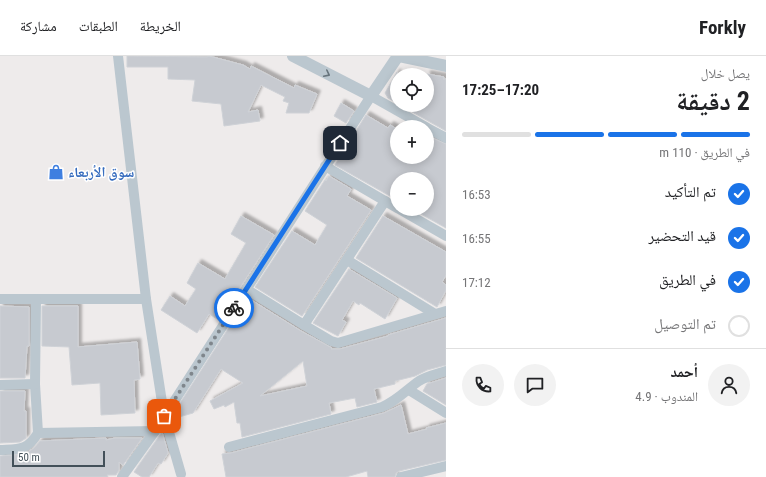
<!DOCTYPE html>
<html lang="ar">
<head>
<meta charset="utf-8">
<style>
	:root { --surface:#fff; --page:#f2f2f2; --text:#202124; --muted:#757577; --line:#e0e0e0; --accent:#1a73e8 }
	body { margin:0; font-family:"Roboto Condensed","Noto Naskh Arabic",sans-serif; background:var(--page); color:var(--text); direction:rtl; height:100vh; display:flex; flex-direction:column; font-size:15px; white-space:nowrap }
	* { box-sizing:border-box; margin:0 }
	p { font-size:13px; color:var(--muted) }
	.icon { flex:none; width:22px; height:22px; fill:none; stroke:currentColor; stroke-width:2; stroke-linecap:round; stroke-linejoin:round }
	.map { position:relative; flex:1; overflow:hidden; direction:ltr }
	.side { display:flex; flex-direction:column; background:var(--surface); width:320px }
	.side>* { flex:none }
	.tools { position:absolute; left:390px; top:12px; display:grid; gap:8px }
	.tools a { display:grid; place-items:center; width:44px; height:44px; border-radius:50%; background:var(--surface); box-shadow:0 2px 10px #0003; font-size:20px }
	.scale { position:absolute; left:12px; bottom:10px; width:93px; box-sizing:border-box; padding-left:4px; border:2px solid #435059; border-top:0; font-size:11px; line-height:14px; white-space:nowrap; color:#435059; -webkit-text-stroke:3px #fff; paint-order:stroke }
	.pin { position:absolute; display:grid; place-items:center; width:34px; height:34px; color:#fff; margin:-17px; border-radius:8px; box-shadow:0 2px 6px #0006 }
	.courier { position:absolute; display:grid; place-items:center; width:40px; height:40px; margin:-20px; border:3px solid #1a73e8; border-radius:50%; background:#fff; color:#222; box-shadow:0 1px 5px #0007 }
	.overview em { font-style:normal; font-weight:700 }
	.overview div { display:flex; flex-direction:column-reverse }
	.overview { display:flex; align-items:center; justify-content:space-between; height:68px; padding:0 16px }
	h1 { font-size:26px; font-weight:700; line-height:30px }
	.bar { display:grid; grid-template-columns:repeat(4,1fr); gap:6px 4px; align-content:center; height:48px; padding:0 16px }
	.bar i { height:5px; border-radius:3px; background:var(--line) }
	.bar .on { background:var(--accent) }
	.bar p { grid-column:span 4 }
	.line { display:flex; align-items:center; gap:10px; padding:0 16px; border-top:1px solid var(--line) }
	.line div { flex:1 }
	.round { display:grid; place-items:center; flex:none; width:42px; height:42px; border-radius:21px; background:var(--page) }
	ol { padding:0 16px; list-style:none }
	li { display:flex; align-items:center; gap:12px; height:44px }
	li p { margin-inline-start:auto }
	li .icon { padding:4px; border-radius:50%; background:var(--accent); color:#fff; stroke-width:4 }
	li:last-child { color:var(--muted) }
	li i { width:22px; height:22px; border:2px solid var(--line); border-radius:50% }
	header { display:flex; align-items:center; gap:24px; box-sizing:border-box; height:56px; padding:0 20px; background:var(--surface); border-bottom:1px solid var(--line) }
	header strong { font-size:19px }
	nav { display:flex; gap:22px; margin-inline-start:auto; font-size:14px }
	main { display:flex; flex:1; min-height:0 }
	.map>svg:first-child { display:block }
	.building { fill:#c7cad0; stroke:#cfd2d7; fill-rule:evenodd; filter:url(#shadow) }
	.lines { fill:none; stroke-linecap:round; stroke-linejoin:round }
	.minor { stroke:#bbc7cf; stroke-width:10 }
	.tertiary { stroke:#bbc7cf; stroke-width:12 }
	.oneway { stroke:#67747c }
	.done { stroke:#7f868c; stroke-width:4; stroke-dasharray:0 7.2 }
	.route { stroke:#1a73e8; stroke-width:5 }
	.labels { text-anchor:middle; stroke-width:3; stroke-linejoin:round; paint-order:stroke }
	.shop-label { font-size:14px; font-weight:bold; fill:#366cbe; stroke:#fff; text-anchor:start }
</style>
</head>
<body>
<header>
<strong>Forkly</strong>
<nav><a>الخريطة</a><a>الطبقات</a><a>مشاركة</a></nav>
</header>
<main>
<section class="side">
<div class="overview"><div><h1>2 دقيقة</h1><p>يصل خلال</p></div><em>17:20–17:25</em></div>
<div class="bar"><i class="on"></i><i class="on"></i><i class="on"></i><i></i><p>في الطريق · 110 m</p></div>
<ol>
<li><svg class="icon" aria-label="check" viewBox="0 0 24 24"><path d="M5 12l5 5 9-10"/></svg>تم التأكيد<p>16:53</p></li>
<li><svg class="icon" aria-label="check" viewBox="0 0 24 24"><path d="M5 12l5 5 9-10"/></svg>قيد التحضير<p>16:55</p></li>
<li><svg class="icon" aria-label="check" viewBox="0 0 24 24"><path d="M5 12l5 5 9-10"/></svg>في الطريق<p>17:12</p></li>
<li><i></i>تم التوصيل</li>
</ol>
<div class="line" style="height:72px"><a class="round"><svg class="icon" aria-label="person" viewBox="0 0 24 24"><circle cx="12" cy="8" r="4"/><path d="M4 21q1-7 8-7t8 7"/></svg></a><div><b>أحمد</b><p>المندوب · 4.9</p></div><a class="round"><svg class="icon" aria-label="chat" viewBox="0 0 24 24"><path d="M4 5h16v11H9l-5 4z"/></svg></a><a class="round"><svg class="icon" aria-label="phone" viewBox="0 0 24 24"><path d="M5 4h4l2 5-3 2q2 4 5 5l2-3 5 2v4C11 20 4 13 5 4z"/></svg></a></div>
</section>
<div class="map">
<svg width="446" height="421" viewBox="0 0 446 421">
	<defs>
		<filter id="shadow"><feDropShadow dx="3.5" dy="-3.5" stdDeviation="1" flood-color="#0004"/></filter>
	</defs>
	<rect width="100%" height="100%" fill="#eeebeb"/>
	<g class="building">
		<polygon points="127,0 207,1 209,0 243,9 250,13 251,10 294,32 295,29 317,38 309,57 286,57 289,47 283,45 285,41 261,29 248,56 258,54 260,65 224,70 221,48 192,45 195,24 168,23 168,11 127,11"/>
		<polygon points="397,16 397,47 388,42 385,37"/>
		<polygon points="427,18 444,21 443,23 446,23 446,75 400,49 427,49"/>
		<polygon points="341,47 354,55 346,67 334,60"/>
		<polygon points="366,59 388,72 390,69 397,73 397,101 427,101 427,86 430,81 446,88 446,172 412,153 427,153 427,123 397,123 397,144 335,109"/>
		<polygon points="329,120 351,133 347,140 371,154 302,260 255,231 292,175 315,189 327,169 305,155 325,124 326,125"/>
		<polygon points="241,160 274,179 219,264 209,258 197,277 161,254 170,240 185,250 196,233 187,227 198,207 225,223 246,187 231,178"/>
		<polygon points="383,160 446,196 446,219 442,226 446,229 446,234 437,251 356,202"/>
		<polygon points="349,213 397,242 385,263 360,247 359,249 353,245 342,264 346,266 338,280 313,267"/>
		<path d="M248 242 301 275 332 292 331 293H340L388 280V279L446 262V309L427 314 415 320 395 325V328L374 333 377 346 357 351 355 342 329 347 331 358 242 381 240 367H237L234 346 225 351 224 349 214 353 210 345 243 327 221 313 193 357 172 363 171 361ZM303 305 307 330 260 340Z"/>
		<polygon points="0,250 29,251 29,290 27,290 25,322 0,322"/>
		<polygon points="42,250 78,250 78,291 137,286 140,323 134,324 135,357 101,359 100,327 72,329 69,291 42,290"/>
		<polygon points="446,322 446,349 423,335 427,328"/>
		<polygon points="0,335 25,335 24,355 26,355 26,382 20,386 0,387"/>
		<polygon points="401,349 408,378 427,373 426,372 446,367 446,404 399,415 396,417 395,421 368,421 367,415 346,421 226,421 222,398 231,397 384,357"/>
		<polygon points="162,376 168,397 161,408 158,407 149,421 142,421 134,416"/>
		<polygon points="106,382 106,384 115,382 142,382 123,409 119,406 119,414 116,419 107,419 108,421 0,421 0,400 25,398 34,392 40,385"/>
	</g>
	<g class="lines">
		<g class="minor">
			<polyline points="118,0 146,243 164,359 181,418"/>
			<polyline points="427,72 446,82"/>
			<polyline points="325,110 397,152"/>
			<polyline points="399,153 446,180"/>
			<polyline points="347,204 435,258"/>
			<polyline points="246,233 304,269 331,285 338,287 446,255"/>
			<polyline points="0,243 146,243"/>
			<polyline points="36,243 35,328 38,377"/>
			<polyline points="304,269 385,145"/>
			<polyline points="0,329 35,328"/>
			<polyline points="409,334 446,357"/>
			<path d="M229 391 382 351C398 344 406 334 419 325 427 320 437 318 446 315"/>
			<path d="M0 394C19 393 27 395 38 377L155 375"/>
			<polyline points="122,421 155,375 371,40 426,71"/>
			<polyline points="401,421 446,410"/>
		</g>
		<g class="tertiary">
			<polyline points="293,0 371,40 398,0"/>
			<polyline points="398,0 446,10"/>
		</g>
	</g>
	<defs><path id="oneway-chevron" d="M-2-3.5L2.5 0L-2 3.5" fill="none" stroke-width="1.6" stroke-linecap="round" stroke-linejoin="round"/></defs>
	<use class="oneway" href="#oneway-chevron" transform="translate(327 18) rotate(27)"/>
	<g class="lines">
		<polyline class="done" points="164,360 234,252"/>
		<polyline class="route" points="234,252 340,87"/>
	</g>
	<defs>
		<symbol id="shop-bare" viewBox="-9 -9 18 18"><path d="M-5-2.5h2.3a2.7 3.5 0 0 1 5.4 0H5L5.5 6h-11ZM-1.5-2.5h3a1.5 2.3 0 0 0-3 0Z" fill="#3f7fe0" stroke="#fff" stroke-width="2.5" paint-order="stroke"/></symbol>
	</defs>
	<g fill-rule="evenodd">
		<use href="#shop-bare" x="45" y="105" width="22" height="22"/>
	</g>
	<g class="labels">
		<g class="shop-label">
			<text x="68" y="121">سوق الأربعاء</text>
		</g>
	</g>
</svg>
<div class="tools">
<a><svg class="icon" aria-label="locate" viewBox="0 0 24 24"><circle cx="12" cy="12" r="6"/><path d="M12 2v4M12 18v4M2 12h4M18 12h4"/></svg></a>
<a>+</a>
<a>−</a>
</div>
<div class="scale">50 m</div>
<div class="pin" style="left:164px;top:360px;background:#ea580c"><svg class="icon" aria-label="bag" viewBox="0 0 24 24"><path d="M5 8h14l-1 12H6zM9 8a3 3 0 0 1 6 0"/></svg></div>
<div class="pin" style="left:340px;top:87px;background:#1f2937"><svg class="icon" aria-label="home" viewBox="0 0 24 24"><path d="M3 11l9-7 9 7M6 9v11h12V9"/></svg></div>
<div class="courier" style="left:234px;top:252px"><svg class="icon" aria-label="bike" viewBox="0 0 24 24"><circle cx="6" cy="16" r="4"/><circle cx="18" cy="16" r="4"/><path d="M6 16l4-8h5l3 8M10 8l3 8H6M13 5h3"/></svg></div>
</div>
</main>
</body>
</html>
